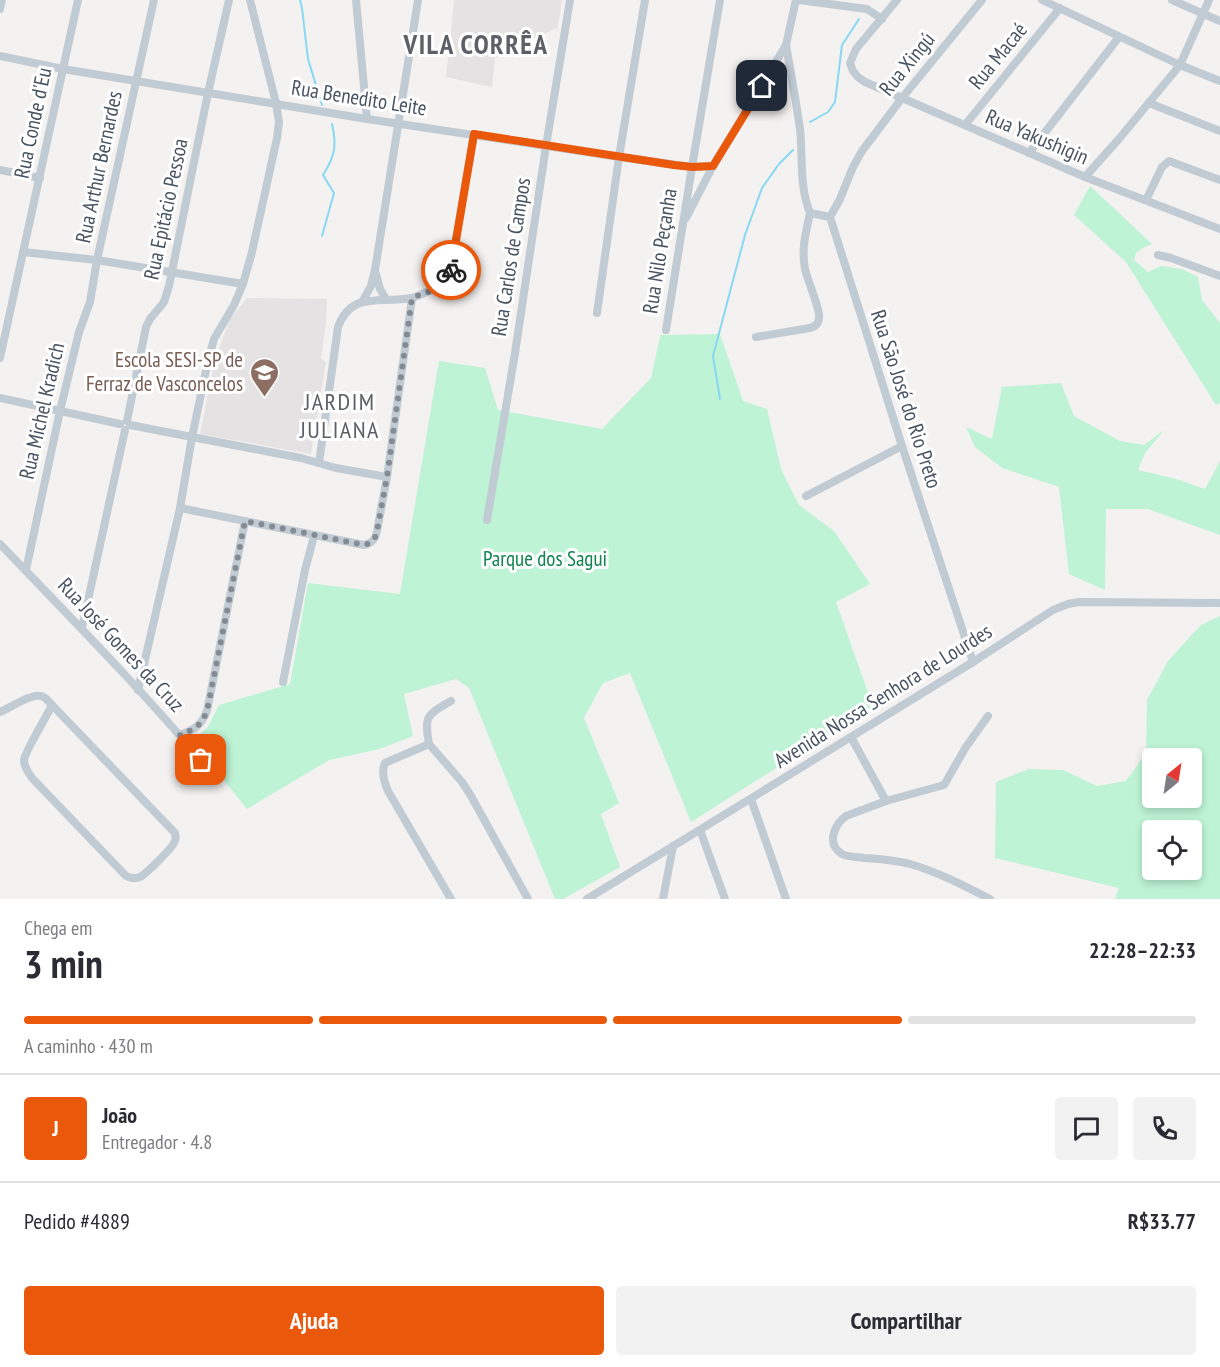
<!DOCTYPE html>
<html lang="pt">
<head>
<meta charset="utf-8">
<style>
	:root { --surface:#fff; --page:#f2f2f3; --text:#2b2b33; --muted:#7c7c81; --line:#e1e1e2; --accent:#ea580c }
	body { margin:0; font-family:"PT Sans Narrow",sans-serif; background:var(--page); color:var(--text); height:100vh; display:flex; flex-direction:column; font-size:22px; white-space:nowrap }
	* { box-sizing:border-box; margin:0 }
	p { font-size:20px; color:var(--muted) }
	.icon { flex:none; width:33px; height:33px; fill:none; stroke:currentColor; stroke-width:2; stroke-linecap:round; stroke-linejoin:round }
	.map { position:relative; height:899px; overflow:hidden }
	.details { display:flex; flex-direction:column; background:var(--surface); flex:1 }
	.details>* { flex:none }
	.needle { width:39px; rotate:30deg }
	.buttons { position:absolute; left:1142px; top:748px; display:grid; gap:12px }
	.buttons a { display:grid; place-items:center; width:60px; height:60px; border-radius:6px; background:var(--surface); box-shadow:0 3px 9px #0003; font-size:30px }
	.pin { position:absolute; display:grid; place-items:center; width:51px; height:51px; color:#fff; margin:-26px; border-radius:12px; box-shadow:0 3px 9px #0006 }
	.courier { position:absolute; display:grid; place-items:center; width:60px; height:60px; margin:-30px; border:4px solid #ea580c; border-radius:50%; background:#fff; color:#222; box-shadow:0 2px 8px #0007 }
	.head em { font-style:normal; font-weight:800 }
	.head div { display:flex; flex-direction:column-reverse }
	.head { display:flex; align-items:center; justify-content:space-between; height:102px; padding:0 24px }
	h1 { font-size:39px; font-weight:800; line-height:45px }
	.bar { display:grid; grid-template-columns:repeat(4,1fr); gap:9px 6px; align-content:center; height:72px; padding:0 24px }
	.bar i { height:8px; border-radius:4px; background:var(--line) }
	.bar .selected { background:var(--accent) }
	.bar p { grid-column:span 4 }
	.line { display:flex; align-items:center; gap:15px; padding:0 24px; border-top:2px solid var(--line) }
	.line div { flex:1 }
	.round { display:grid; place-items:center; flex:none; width:63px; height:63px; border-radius:6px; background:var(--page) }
	.cta { display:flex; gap:12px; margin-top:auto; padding:12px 24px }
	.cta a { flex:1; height:69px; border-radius:6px; background:var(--accent); color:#fff; font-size:24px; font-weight:800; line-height:69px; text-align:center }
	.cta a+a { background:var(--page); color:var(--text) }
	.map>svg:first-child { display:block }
	.education { fill:#e5e2e3 }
	.green { fill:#bef3d5; fill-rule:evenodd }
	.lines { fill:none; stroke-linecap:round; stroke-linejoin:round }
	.stream { stroke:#88d8f3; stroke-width:2 }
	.street { stroke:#c1cbd4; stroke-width:8 }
	.done { stroke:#848b93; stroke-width:6; stroke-dasharray:0 10.8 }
	.route { stroke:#ea580c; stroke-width:8 }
	.labels { text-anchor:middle; stroke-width:6; stroke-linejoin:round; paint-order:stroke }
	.street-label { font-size:21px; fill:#485461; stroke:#fff }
	.education-label { font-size:21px; fill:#785e54; stroke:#fff; text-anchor:end }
	.park-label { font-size:21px; fill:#11844f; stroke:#fff }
	.quarter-label { font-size:24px; letter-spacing:1.5px; fill:#5d6167; stroke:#fff }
	.district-label { font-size:27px; font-weight:bold; letter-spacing:1.5px; fill:#5d6167; stroke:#fff }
</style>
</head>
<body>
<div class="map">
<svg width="1220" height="899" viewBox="0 0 1220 899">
	<rect width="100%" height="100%" fill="#f4f1f1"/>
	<g class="education">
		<polygon points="454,0 562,0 557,33 556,28 495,58 492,87 446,77"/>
		<polygon points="247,298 327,299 326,322 321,358 326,362 311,454 200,434 215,359 230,319"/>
	</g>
	<g class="green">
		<polygon points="1090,186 1152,244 1143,248 1136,253 1134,260 1148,272 1161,266 1182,269 1198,277 1202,300 1220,323 1220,403 1216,405 1126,262 1074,215"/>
		<polygon points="720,334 743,401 767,409 781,469 799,505 834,531 870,584 836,602 873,707 691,822 630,673 603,683 584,718 619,803 601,814 620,867 563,899 555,899 469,688 456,679 404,694 413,736 380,749 329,760 247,809 192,741 207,728 219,705 290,684 308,583 400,594 439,361 485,368 498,410 602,429 651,378 659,341 661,335"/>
		<polygon points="1061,383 1074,416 1120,441 1144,445 1164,430 1145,453 1138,470 1176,479 1205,489 1220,461 1220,535 1148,509 1106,509 1105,590 1069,574 1059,487 1002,468 975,447 966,427 992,439 1002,387"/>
		<path d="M1220 616V899H1115L1119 888 995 858 996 782 1029 769 1063 770 1097 786 1126 781 1146 753 1147 700 1168 661 1201 625ZM1152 759H1191V798H1152ZM1152 831H1191V870H1152Z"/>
	</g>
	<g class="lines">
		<g class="stream">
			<polyline points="300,0 302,8 308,59 322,105"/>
			<polyline points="810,122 828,112 835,102 842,45 859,19"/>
			<path d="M322 236 334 193 323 175C335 156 337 146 332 124"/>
			<polyline points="720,399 713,356 745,235 762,188 779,164 793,150"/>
		</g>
		<g class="street">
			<polyline points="356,0 367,119"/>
			<polyline points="799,0 867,9 882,19"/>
			<polyline points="897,0 856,49 850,63 853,71 858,77 865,82 1085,177 1220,229"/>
			<polyline points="1042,0 1180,65 1220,81"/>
			<polyline points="1172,0 1220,21"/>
			<polyline points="0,9 2,0"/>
			<path d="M786 45C791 73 796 101 800 129 803 157 799 186 810 213L830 217"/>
			<polyline points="0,56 63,69 367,119 619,157 692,167 713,166"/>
			<polyline points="1149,103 1220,131"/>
			<polyline points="965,125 1060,8"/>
			<polyline points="1029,153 1119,37"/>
			<polyline points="0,170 40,178"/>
			<polyline points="1085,177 1118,140 1180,65 1209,0"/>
			<polyline points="1146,200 1162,167 1169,161 1220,180"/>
			<polyline points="686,218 713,166 786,45 796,0"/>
			<polyline points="23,252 97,260 243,284"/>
			<polyline points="1158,255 1171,258 1220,276"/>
			<polyline points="376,274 380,289 386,299"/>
			<polyline points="362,302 371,286 375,270 418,0"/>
			<polyline points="597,313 619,157 645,0"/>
			<polyline points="666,330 692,167 720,0"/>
			<path d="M756 337 810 328C814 327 818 325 819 319 821 311 807 279 805 269 801 249 806 232 810 213"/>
			<polyline points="0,358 78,0"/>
			<polyline points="0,398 120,424"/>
			<polyline points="127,421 146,327 150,319 164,302 169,286 208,93 229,0"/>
			<polyline points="130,425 301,458 336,468 387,477"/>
			<path d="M319 463 338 327C352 290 381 304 411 298 417 297 423 293 429 291 437 288 443 286 449 279L474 134"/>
			<polyline points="806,496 902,446"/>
			<path d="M180 508 364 545C372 543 375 540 377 531L387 477 412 298"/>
			<polyline points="487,520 515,353 546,146 570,0"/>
			<path d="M0 544C72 619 145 693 212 773"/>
			<polyline points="26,570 60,411 79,332 90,302 97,260 154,0"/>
			<polyline points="82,628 125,430"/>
			<polyline points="973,662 902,446 830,217 840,199 853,167 862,151 902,98 982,0"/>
			<polyline points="283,682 305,570 314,536"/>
			<polyline points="138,690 180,508 192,437 208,361 214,339 234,305 243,284 252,252 277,138 279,122 276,103 250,0"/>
			<path d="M0 712C10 708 32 693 41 696 46 697 49 702 52 705L175 833C176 838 176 839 174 843 171 849 146 874 140 877 135 879 130 878 126 876L32 778C28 772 24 767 24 760 25 751 47 716 52 705"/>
			<path d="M988 716 966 747 944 785 886 801 846 816C834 825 826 844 842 854 848 857 857 857 864 858 880 859 895 860 910 864 938 872 965 886 990 899"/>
			<path d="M180 735C195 729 201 726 207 711L245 521"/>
			<polyline points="851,737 886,801"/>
			<path d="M429 744 385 763C381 772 384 782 388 791L451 899"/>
			<polyline points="429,744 462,782 471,796 528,899"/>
			<path d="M429 744C424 715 427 715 451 701"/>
			<polyline points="751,799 786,899"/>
			<polyline points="700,830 725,899"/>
			<polyline points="587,899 973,662 1053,610 1068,604 1079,602 1220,603"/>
			<polyline points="663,899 673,846"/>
		</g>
	</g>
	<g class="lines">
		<path class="done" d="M201 760 180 735C195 729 201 726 207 711L245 521 364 545C372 543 375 540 377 531L387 477 412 298C428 291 446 290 451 270"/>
		<polyline class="route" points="451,270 474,134 674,165 692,167 713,166 762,86"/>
	</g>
	<defs>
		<symbol id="school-pin" viewBox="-11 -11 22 30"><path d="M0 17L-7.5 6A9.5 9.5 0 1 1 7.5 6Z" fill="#8d6e63" stroke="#fff"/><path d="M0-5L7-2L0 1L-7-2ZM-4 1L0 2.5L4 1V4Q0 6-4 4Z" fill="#fff"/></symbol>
	</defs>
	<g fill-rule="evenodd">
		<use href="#school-pin" x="248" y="356" width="33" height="45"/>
	</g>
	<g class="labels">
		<g class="street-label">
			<text transform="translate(998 56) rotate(-51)" y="7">Rua Macaé</text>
			<text transform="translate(907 64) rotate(-51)" y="7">Rua Xingú</text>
			<text transform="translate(359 98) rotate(9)" y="7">Rua Benedito Leite</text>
			<text transform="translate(33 123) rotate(-78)" y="7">Rua Conde d'Eu</text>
			<text transform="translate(1037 137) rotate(23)" y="7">Rua Yakushigin</text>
			<text transform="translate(99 167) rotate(-78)" y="7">Rua Arthur Bernardes</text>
			<text transform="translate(166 209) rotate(-78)" y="7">Rua Epitácio Pessoa</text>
			<text transform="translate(660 251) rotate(-81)" y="7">Rua Nilo Peçanha</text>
			<text transform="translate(511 257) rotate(-81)" y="7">Rua Carlos de Campos</text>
			<text transform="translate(906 399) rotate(72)" y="7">Rua São José do Rio Preto</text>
			<text transform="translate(42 411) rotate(-77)" y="7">Rua Michel Kradich</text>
			<text transform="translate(121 645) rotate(47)" y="7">Rua José Gomes da Cruz</text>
			<text transform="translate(883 696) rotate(-32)" y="7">Avenida Nossa Senhora de Lourdes</text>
		</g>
		<g class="education-label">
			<text x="243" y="367">Escola SESI-SP de<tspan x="243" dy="24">Ferraz de Vasconcelos</tspan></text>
		</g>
		<g class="park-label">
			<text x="545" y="566">Parque dos Sagui</text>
		</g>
		<g class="quarter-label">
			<text x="340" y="410">JARDIM<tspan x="340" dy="28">JULIANA</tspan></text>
		</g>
		<g class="district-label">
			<text x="476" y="54">VILA CORRÊA</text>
		</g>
	</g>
</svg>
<div class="buttons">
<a><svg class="needle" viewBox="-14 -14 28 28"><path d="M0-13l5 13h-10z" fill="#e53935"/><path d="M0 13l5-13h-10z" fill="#7c7c81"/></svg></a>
<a><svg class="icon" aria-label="locate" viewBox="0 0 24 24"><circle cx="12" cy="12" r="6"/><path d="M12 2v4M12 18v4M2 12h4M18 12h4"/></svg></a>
</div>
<div class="pin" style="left:201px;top:760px;background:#ea580c"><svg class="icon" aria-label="bag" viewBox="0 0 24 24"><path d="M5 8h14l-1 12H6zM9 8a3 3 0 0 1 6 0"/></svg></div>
<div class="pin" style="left:762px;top:86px;background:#1f2937"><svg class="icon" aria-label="home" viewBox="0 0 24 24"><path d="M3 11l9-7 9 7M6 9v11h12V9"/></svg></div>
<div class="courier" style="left:451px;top:270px"><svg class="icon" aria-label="bike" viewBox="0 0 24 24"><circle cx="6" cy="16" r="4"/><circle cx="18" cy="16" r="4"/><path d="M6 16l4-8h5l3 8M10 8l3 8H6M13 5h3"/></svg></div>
</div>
<section class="details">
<div class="head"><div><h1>3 min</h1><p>Chega em</p></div><em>22:28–22:33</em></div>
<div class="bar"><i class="selected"></i><i class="selected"></i><i class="selected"></i><i></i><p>A caminho · 430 m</p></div>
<div class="line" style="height:108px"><b class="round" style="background:var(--accent);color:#fff">J</b><div><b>João</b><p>Entregador · 4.8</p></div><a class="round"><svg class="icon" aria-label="chat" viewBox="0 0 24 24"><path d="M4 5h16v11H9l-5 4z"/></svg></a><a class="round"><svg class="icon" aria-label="phone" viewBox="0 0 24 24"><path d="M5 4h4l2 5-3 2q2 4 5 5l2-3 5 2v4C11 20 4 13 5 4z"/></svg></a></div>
<div class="line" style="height:78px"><div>Pedido #4889</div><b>R$33.77</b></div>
<div class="cta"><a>Ajuda</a><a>Compartilhar</a></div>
</section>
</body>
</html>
